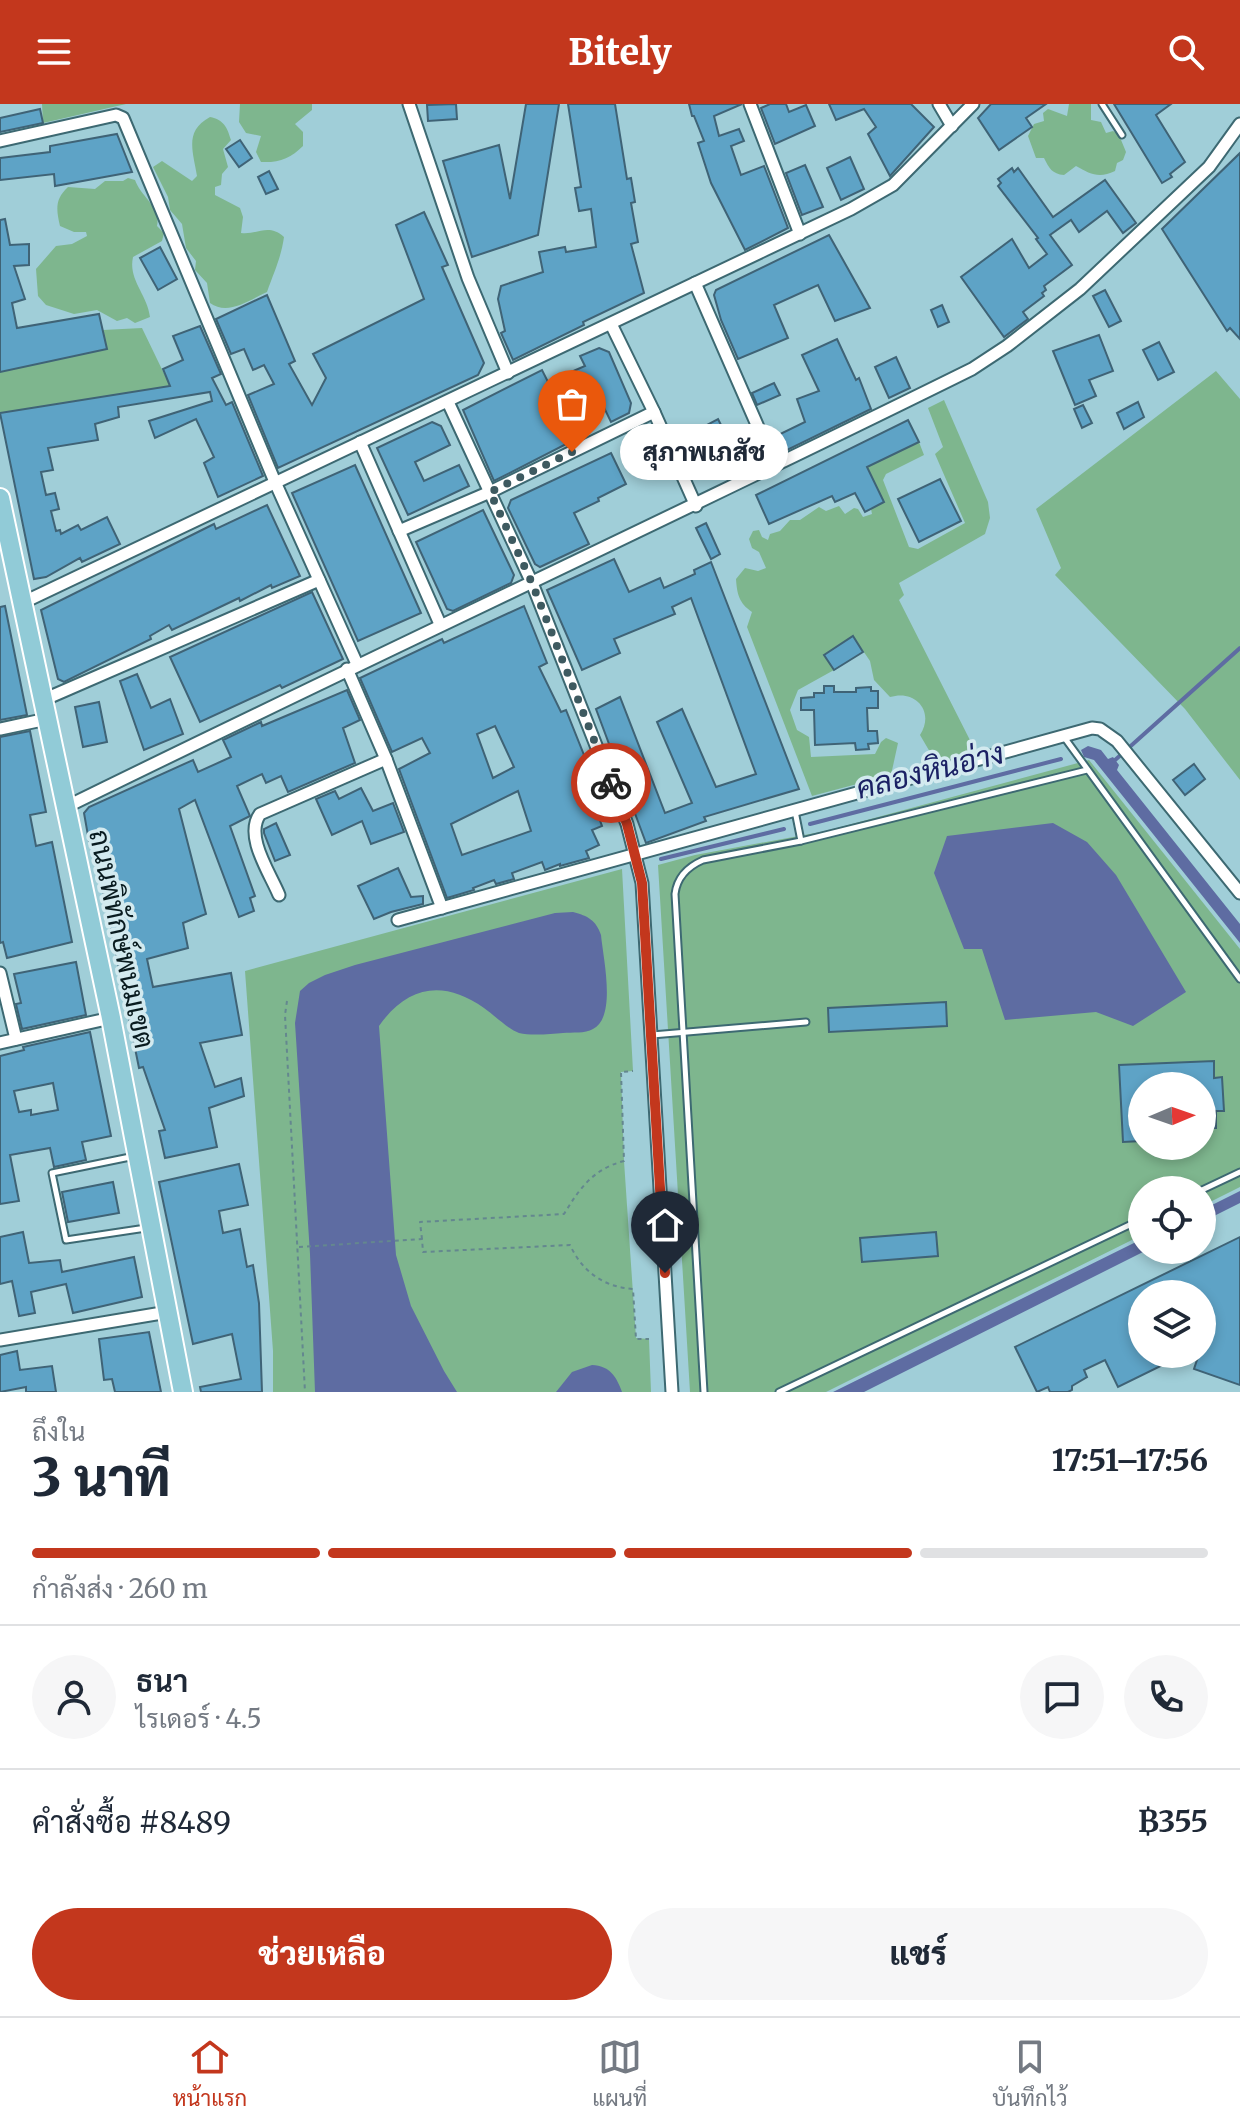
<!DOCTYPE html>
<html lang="th">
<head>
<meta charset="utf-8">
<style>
	:root { --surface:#fff; --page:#f6f6f7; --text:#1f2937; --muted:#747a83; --line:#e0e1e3; --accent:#c3371d }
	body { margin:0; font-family:Merriweather,Sarabun,serif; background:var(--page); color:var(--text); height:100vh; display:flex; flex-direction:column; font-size:30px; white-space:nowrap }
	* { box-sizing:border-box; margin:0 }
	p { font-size:26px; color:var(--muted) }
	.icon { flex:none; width:44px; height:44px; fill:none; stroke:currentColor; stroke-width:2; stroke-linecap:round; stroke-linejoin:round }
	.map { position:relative; height:1288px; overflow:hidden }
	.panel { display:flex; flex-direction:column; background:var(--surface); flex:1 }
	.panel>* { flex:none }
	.needle { width:52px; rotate:88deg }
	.fabs { position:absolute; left:1128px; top:968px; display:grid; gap:16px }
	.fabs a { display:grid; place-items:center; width:88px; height:88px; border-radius:50%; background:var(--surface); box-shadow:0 4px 12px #0003; font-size:40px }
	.pin { position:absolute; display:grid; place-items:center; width:68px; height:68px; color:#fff; margin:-82px -34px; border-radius:50% 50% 50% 0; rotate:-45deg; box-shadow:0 0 8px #0007 }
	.pin .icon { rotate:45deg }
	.courier { position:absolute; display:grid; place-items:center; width:80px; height:80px; margin:-40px; border:6px solid #c3371d; border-radius:50%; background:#fff; color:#222; box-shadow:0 2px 10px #0007 }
	.bubble { position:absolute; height:56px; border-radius:28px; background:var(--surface); box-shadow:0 4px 12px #0003; font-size:26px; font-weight:800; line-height:56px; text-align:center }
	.headline em { font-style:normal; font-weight:800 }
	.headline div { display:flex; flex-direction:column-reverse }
	.headline { display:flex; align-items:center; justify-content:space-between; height:136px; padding:0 32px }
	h1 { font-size:52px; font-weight:800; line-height:60px }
	.bar { display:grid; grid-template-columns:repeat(4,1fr); gap:12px 8px; align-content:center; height:96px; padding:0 32px }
	.bar i { height:10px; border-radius:6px; background:var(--line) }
	.bar .active { background:var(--accent) }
	.bar p { grid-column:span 4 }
	.line { display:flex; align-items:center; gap:20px; padding:0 32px; border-top:2px solid var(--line) }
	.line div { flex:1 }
	.round { display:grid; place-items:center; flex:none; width:84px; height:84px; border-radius:42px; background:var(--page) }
	.button { display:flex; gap:16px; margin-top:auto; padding:16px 32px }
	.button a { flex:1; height:92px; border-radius:48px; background:var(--accent); color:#fff; font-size:32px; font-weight:800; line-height:92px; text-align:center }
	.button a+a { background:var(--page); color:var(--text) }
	header { display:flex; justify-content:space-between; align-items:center; height:104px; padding:0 32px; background:var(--accent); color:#fff; font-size:36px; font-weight:800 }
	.tabs { display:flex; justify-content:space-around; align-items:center; height:112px; border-top:2px solid var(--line); background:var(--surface); font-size:22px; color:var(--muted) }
	.tabs a { display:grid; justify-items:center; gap:4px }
	.tabs .active { color:var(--accent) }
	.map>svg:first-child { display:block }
	.green { fill:#7eb68e; fill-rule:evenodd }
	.water { fill:#5e6ca2 }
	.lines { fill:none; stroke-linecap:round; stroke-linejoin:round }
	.stream { stroke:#5e6ca2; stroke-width:4 }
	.building { fill:#5ea3c6; stroke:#3f6376; stroke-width:2; fill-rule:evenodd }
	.lane-casing { stroke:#3d6972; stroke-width:9 }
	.street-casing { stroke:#3d6972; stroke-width:15 }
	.primary-casing { stroke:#fff; stroke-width:22 }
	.path { stroke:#64878f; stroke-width:2; stroke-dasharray:4 4; stroke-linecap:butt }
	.lane { stroke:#fff; stroke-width:5 }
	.street { stroke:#fff; stroke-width:11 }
	.primary { stroke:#91cbd7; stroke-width:18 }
	.done { stroke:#3e5a60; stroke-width:8; stroke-dasharray:0 14.4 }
	.route { stroke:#c3371d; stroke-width:10 }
	.labels { text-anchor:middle; stroke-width:7; stroke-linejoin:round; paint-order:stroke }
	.street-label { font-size:28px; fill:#091b1f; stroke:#d3eaef }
	.water-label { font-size:30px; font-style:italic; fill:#1b2164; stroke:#d3eaef }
</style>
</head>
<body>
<header><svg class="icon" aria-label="menu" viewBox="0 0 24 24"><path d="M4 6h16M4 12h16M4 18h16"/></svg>Bitely<svg class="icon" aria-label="search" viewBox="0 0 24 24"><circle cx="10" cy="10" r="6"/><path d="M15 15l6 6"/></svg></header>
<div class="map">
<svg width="1240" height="1288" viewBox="0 0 1240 1288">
	<rect width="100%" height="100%" fill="#a0ced8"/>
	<g class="green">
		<polygon points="42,0 126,0 43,19"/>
		<path d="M240 0H312V6L295 20 303 28V42C291 54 279 59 261 58L256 48 261 32 246 29 239 18Z"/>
		<path d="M1069 0H1091V16L1101 18 1106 29 1113 27 1119 31 1126 48 1123 56 1117 59 1115 67C1099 75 1090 70 1076 62L1064 71C1052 70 1049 64 1044 54H1036L1028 32 1034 20 1044 17 1043 9 1048 5 1067 12Z"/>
		<path d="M210 13C224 16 227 23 231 36L223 45 228 63 222 70 221 81 215 83V91L240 104 243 113 241 129C258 131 268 119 284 133 281 154 274 168 267 188 249 196 228 212 210 199L207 179 195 166 196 157 186 144 182 120 170 106 168 93 153 63 162 57 192 77 197 72C193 47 184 27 210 13Z"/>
		<path d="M128 74 135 76C141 93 161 103 157 122L164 129 162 137 133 153C128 176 147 190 150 213L135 219 127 214 117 217 97 206 74 210 46 201 38 192 36 165 56 142 72 140 87 132 86 128H74L60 122C56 105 55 95 68 83L95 85 105 77H123Z"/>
		<polygon points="142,224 170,282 0,309 0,268 106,245 103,226"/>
		<polygon points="1216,267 1240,295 1240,676 1185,605 1055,471 1061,464 1036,405"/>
		<path d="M944 296 988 398 990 414 985 430 899 479 904 491 899 496 976 648 937 660 920 631C935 608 916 585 890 593L874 576 870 557 853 532 825 550 834 566 798 586 790 606 797 626 809 633 811 653 875 650 881 638 886 634 898 639 891 671 812 692 747 523 752 508C739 499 737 490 736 475L745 464 758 467 766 464 759 448 752 444 749 435 753 427 759 426 762 433 768 436 770 430 780 427 790 416H800L819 403 826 407 839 402 845 410 854 404 858 405 863 413 872 410 871 405 884 398 854 369 919 338 924 351 886 370 883 376 909 443 918 445 965 419 935 350 943 343 928 304Z"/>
		<path d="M1089 656 1240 845V1083L1202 1102V1086H1142V1131L826 1288H690L658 761 695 751 826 727ZM1142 982H1202V1042H1142Z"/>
		<polygon points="622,765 633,967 621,968 624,1057 636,1234 649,1235 651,1288 273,1288 273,1247 245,867"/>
	</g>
	<g class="water">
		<polygon points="1088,642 1101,646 1108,655 1113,653 1119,661 1117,666 1240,820 1240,839 1094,656 1084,653 1081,646"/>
		<polygon points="1053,719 1087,738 1116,771 1186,888 1133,922 1096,908 1005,916 982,845 964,845 934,769 947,732"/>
		<path d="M573 808C588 812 596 816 601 831 603 854 617 913 593 925 585 930 572 928 563 929 551 930 531 932 519 929 508 925 494 911 484 904 443 875 407 882 379 922L396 1151 411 1202 444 1267 457 1288H315L310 1150 295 919 300 887 309 879 325 871 355 861 555 809Z"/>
		<polygon points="1240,1087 1240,1099 1202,1118 1202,1106"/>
		<polygon points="1142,1135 1142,1146 1147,1146 864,1288 833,1288"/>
		<path d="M592 1261C610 1262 616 1272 622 1288H556L572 1268Z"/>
	</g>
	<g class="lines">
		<g class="stream">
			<polyline points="1114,657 1240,544"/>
			<polyline points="810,720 1061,655"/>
			<polyline points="661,755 784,725"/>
		</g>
	</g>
	<g class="building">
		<polygon points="456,0 457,15 428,17 427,1"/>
		<polygon points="526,0 559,0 538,131 472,153 443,57 499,41 510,95"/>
		<polygon points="568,0 615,0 627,75 631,74 635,98 631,99 638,138 631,140 644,189 583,218 584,221 513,256 501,229 505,227 498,195 501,182 543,168 539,148 565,143 566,148 596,143 591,105 579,107 575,84 581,83"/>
		<polygon points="689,0 742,0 714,12 719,32 739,25 744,37 731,42 741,71 764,62 788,124 745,146 711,79 698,39 704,37 694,12 692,12"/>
		<polygon points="770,0 786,0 789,8 806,1 815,22 775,40 761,4"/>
		<polygon points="829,0 911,0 934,23 890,72 868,30 876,23 864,5 836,16"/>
		<polygon points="991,0 1046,0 1026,14 1032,23 999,46 978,14"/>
		<polygon points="1114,0 1171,0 1156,11 1185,58 1170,70 1172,73 1162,79"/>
		<polygon points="40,5 43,19 0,28 0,14"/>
		<polygon points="117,30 132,68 55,82 54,70 0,76 0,54 50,48 50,42"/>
		<polygon points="240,36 252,54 239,63 226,45"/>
		<polygon points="1240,49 1240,235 1230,224 1227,227 1162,125"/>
		<polygon points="850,53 864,85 841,96 827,64"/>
		<polygon points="805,61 823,103 802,111 786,69"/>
		<polygon points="1012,64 1014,68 1018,64 1053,113 1105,76 1136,119 1123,129 1107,107 1079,128 1071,116 1050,131 1072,161 1044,182 1046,186 1042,189 1044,192 1023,208 1028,215 1004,233 961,173 1012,135 1029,164 1047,150 1036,135 1038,134 998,82 1001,79 998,75"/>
		<polygon points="269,67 278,85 266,90 258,73"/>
		<polygon points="424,108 448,161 442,163 484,259 478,271 278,364 248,291 274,280 264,261 253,266 244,245 231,250 216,215 267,191 295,257 289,260 312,301 326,274 313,250 424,195 396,121"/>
		<polygon points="5,115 10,141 29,140 29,161 14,162 25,195 12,199 17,224 99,210 107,245 0,268 0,116"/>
		<polygon points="829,131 870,204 835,217 818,181 774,201 788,234 738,255 721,216 714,191 716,186"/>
		<polygon points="160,143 177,175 158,186 140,154"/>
		<polygon points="1105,186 1121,217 1109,223 1093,192"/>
		<polygon points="942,201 949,218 938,223 931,206"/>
		<polygon points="200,222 221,270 212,274 226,301 232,298 263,372 218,393 204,359 214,353 196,315 155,334 149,317 212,297 210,288 118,303 119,313 95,320 98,336 48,344 53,366 41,368 46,391 55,389 59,405 51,407 56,427 60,426 61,430 78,421 81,426 107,413 120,440 82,458 80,454 46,473 34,475 0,309 170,282 163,265 183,256 173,232"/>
		<polygon points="1099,231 1113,267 1089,276 1096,292 1075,301 1053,247"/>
		<polygon points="837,235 856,276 859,274 871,305 779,350 772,334 805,318 797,295 819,287 802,251"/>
		<polygon points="1159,238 1174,268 1158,276 1143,246"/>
		<polygon points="599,244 609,248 631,299 629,309 611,318 595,285 560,301 576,335 494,377 463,306 542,266 548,278 585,262 580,252"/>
		<polygon points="896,253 910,284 889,294 875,263"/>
		<polygon points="774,279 780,291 757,301 752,289"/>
		<polygon points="1138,298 1144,313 1124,325 1117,309"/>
		<polygon points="1083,301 1092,319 1082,324 1074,305"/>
		<polygon points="718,315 726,331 742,324 750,343 704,362 690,330"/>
		<polygon points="908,316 919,338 867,363 884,398 865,408 855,389 835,398 832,392 769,420 756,391"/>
		<polygon points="432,318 441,322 450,341 415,358 424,377 459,361 469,382 408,411 377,344"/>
		<polygon points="611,349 626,380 598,394 599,397 574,409 589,440 540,463 535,460 508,404 511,396"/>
		<polygon points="355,361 421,509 358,537 292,389"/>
		<polygon points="940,375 961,417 919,438 898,395"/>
		<polygon points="267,401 300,472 272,484 271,481 240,497 239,494 172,526 169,521 150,532 151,535 64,578 58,575 41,506 214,420 216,425"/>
		<polygon points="483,406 514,471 511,479 453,507 447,505 416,438"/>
		<polygon points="706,419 720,450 711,455 696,424"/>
		<polygon points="614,455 629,488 660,474 664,484 695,470 694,466 711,458 799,685 704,713 706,717 646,739 596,605 620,593 665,709 692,699 657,618 682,605 716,683 756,670 691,494 672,503 675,510 614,535 620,549 582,566 547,486"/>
		<polygon points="312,488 343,555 282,584 280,581 200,618 170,553"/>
		<polygon points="5,502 27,611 0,616 0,503"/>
		<path d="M524 502 547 559 539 563 561 608 566 606 600 691 592 695 602 722 592 726 599 741 586 747 589 754 560 762V760L545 766 542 758 512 769 514 775 496 780 494 776 473 784 474 786 447 794 399 665 430 649 422 634 392 648 360 574 442 535 444 539ZM495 622 514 663 493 674 477 630ZM518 687 531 727 462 751 451 720Z"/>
		<polygon points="853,532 863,548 834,566 824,551"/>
		<polygon points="137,570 151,604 170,595 183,630 144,646 120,577"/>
		<polygon points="824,582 834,582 834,588 856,588 856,584 871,583 871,587 878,587 878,604 867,604 868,627 877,627 878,639 868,640 869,645 856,646 855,639 815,641 814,606 801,606 801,594 814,593 814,589 824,589"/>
		<polygon points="347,586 360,616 343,624 355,659 288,688 281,672 266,679 262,670 237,682 250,712 230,722 255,792 250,794 254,807 239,813 195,696 179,705 206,810 183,819 188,844 147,855 153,883 231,869 242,931 200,939 215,983 241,974 244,992 209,1004 217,1043 165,1054 159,1027 165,1026 143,963 139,964 106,800 93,742 90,743 84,709 89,703 193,656 198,668 231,653 223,636 261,618 262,622"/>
		<polygon points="99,598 107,638 83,643 75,603"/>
		<polygon points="30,627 46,708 30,711 36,742 52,738 72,838 7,854 3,838 0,839 0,633"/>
		<polygon points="1194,660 1205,675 1185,691 1173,676"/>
		<polygon points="361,684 373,707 393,699 404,728 371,740 362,717 332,731 316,695 335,687 339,695"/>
		<polygon points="276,719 290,751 275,757 264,729 264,725"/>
		<polygon points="398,764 411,793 423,792 423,800 391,808 374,815 358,782"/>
		<polygon points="76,858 86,911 22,925 16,900 21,899 14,870"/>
		<polygon points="946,898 947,922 829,928 828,904"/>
		<path d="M90 928 111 1032 82 1038 86 1056 54 1063 50 1044 10 1051 19 1097 0 1100V952L24 946 23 943ZM53 979 58 1006 31 1011V1006L19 1008 14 987Z"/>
		<polygon points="1214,957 1214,974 1222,973 1224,1007 1216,1007 1216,1024 1202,1024 1202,982 1142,982 1142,1037 1123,1038 1119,961"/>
		<polygon points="239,1060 248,1101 219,1107 223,1129 240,1125 247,1163 253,1161 259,1199 262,1288 201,1288 200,1283 241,1275 232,1230 193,1240 159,1078"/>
		<polygon points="113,1078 119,1109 68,1118 62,1088"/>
		<polygon points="23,1128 29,1159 60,1156 62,1168 134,1153 142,1193 73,1209 66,1180 31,1188 35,1209 19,1212 12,1177 0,1180 0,1133"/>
		<polygon points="936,1128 938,1152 862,1158 860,1134"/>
		<polygon points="1240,1133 1240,1281 1194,1265 1199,1250 1202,1250 1207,1228 1202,1215 1202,1190 1142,1190 1142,1250 1185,1250 1118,1283 1105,1256 1084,1266 1087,1273 1072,1282 1072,1286 1068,1288 1050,1288 1048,1283 1037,1288 1015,1243"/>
		<polygon points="149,1228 161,1288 115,1288 112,1275 104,1276 99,1235"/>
		<polygon points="17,1247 20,1266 52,1262 56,1288 26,1288 26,1283 0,1288 0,1251"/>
	</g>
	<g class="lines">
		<defs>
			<g id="lane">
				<polyline points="1102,0 1122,31"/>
				<polyline points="1064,633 1240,875"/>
				<polyline points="795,707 801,737"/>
				<polyline points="652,931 806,918"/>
				<polyline points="135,1052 52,1069 66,1136 146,1124"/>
				<polyline points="1202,1086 1240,1068"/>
				<path d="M704 1288 675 790C677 773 687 763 703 756L801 737 1087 666"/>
				<polyline points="779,1288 1142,1115"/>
			</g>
			<g id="street">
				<polyline points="409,0 468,174 508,269"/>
				<polyline points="750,0 800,130"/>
				<polyline points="939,0 952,22"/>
				<polyline points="0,37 116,11 123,14 275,378 357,560"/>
				<polyline points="695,179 775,362"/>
				<polyline points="611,220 654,308 696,402"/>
				<polyline points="448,298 532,479 627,720 642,779 672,1288"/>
				<polyline points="360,338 440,520"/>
				<polyline points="399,427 490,388 654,308"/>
				<polyline points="22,499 851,105 893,81 973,0"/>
				<polyline points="347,565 386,655 442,804"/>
				<polyline points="43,596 319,476"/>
				<polyline points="0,625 47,615"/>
				<path d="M66 703C367 555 671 414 972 265L1007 242 1080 185 1209 63 1240 20"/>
				<path d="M279 791C270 769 244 732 260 710L386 655"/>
				<polyline points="398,816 1092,624 1100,625 1117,637 1240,789"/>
				<polyline points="0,869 16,935"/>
				<polyline points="0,939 111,914"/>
				<polyline points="0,1236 168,1208"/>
			</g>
			<polyline id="primary" points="0,394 111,914 183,1288"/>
		</defs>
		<use href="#lane" class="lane-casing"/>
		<use href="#street" class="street-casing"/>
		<use href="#primary" class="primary-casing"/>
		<g class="path">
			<polyline points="287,897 285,911 305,1288"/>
			<path d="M422 1135 420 1118 564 1110C580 1084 593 1065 624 1057L621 968 633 967"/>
			<path d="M299 1143 422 1135 423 1148 570 1141C582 1167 603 1183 633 1185L636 1235H649"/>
		</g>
		<use href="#lane" class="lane"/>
		<use href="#street" class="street"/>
		<use href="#primary" class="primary"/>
	</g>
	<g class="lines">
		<polyline class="done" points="572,348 490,388 532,479 611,679"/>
		<polyline class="route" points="611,679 627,720 642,779 665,1169"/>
	</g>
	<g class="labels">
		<g class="street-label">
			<text transform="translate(122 835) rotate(78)" y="10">ถนนพิทักษ์พนมเขต</text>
		</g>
		<g class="water-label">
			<text transform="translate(930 667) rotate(-14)" y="10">คลองหินอ่าง</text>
		</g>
	</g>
</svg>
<div class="fabs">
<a><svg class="needle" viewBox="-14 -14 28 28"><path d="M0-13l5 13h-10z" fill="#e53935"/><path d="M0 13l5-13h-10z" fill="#747a83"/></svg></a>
<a><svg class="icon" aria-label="locate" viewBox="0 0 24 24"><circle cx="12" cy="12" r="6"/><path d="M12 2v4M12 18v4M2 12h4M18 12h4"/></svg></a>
<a><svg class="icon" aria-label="layers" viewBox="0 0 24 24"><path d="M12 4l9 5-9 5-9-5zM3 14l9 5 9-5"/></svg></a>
</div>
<div class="pin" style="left:572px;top:348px;background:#ea580c"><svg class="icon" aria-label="bag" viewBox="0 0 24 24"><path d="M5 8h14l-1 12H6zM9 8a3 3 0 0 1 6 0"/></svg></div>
<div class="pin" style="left:665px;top:1169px;background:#1f2937"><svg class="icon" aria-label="home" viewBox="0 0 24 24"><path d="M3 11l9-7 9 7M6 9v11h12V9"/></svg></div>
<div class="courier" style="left:611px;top:679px"><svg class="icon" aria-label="bike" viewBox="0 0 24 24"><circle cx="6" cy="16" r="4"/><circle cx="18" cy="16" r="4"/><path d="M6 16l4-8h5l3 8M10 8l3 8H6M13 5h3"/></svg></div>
<div class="bubble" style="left:620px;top:320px;width:168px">สุภาพเภสัช</div>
</div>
<section class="panel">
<div class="headline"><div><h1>3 นาที</h1><p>ถึงใน</p></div><em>17:51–17:56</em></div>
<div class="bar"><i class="active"></i><i class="active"></i><i class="active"></i><i></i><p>กำลังส่ง · 260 m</p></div>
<div class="line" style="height:144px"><a class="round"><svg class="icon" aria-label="person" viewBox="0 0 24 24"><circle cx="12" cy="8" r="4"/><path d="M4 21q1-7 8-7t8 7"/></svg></a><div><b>ธนา</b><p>ไรเดอร์ · 4.5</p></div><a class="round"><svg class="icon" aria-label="chat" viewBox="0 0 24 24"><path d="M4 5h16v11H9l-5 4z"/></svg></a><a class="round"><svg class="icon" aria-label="phone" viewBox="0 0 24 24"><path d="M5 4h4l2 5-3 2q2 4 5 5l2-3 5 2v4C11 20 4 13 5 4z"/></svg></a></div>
<div class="line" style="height:104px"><div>คำสั่งซื้อ #8489</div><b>฿355</b></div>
<div class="button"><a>ช่วยเหลือ</a><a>แชร์</a></div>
</section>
<nav class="tabs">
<a class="active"><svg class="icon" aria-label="home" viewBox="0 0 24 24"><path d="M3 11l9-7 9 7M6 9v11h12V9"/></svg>หน้าแรก</a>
<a><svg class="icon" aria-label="map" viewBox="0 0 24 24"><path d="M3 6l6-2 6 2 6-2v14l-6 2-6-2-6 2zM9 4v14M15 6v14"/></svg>แผนที่</a>
<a><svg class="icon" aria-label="saved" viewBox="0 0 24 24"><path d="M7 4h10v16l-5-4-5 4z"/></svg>บันทึกไว้</a>
</nav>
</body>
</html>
